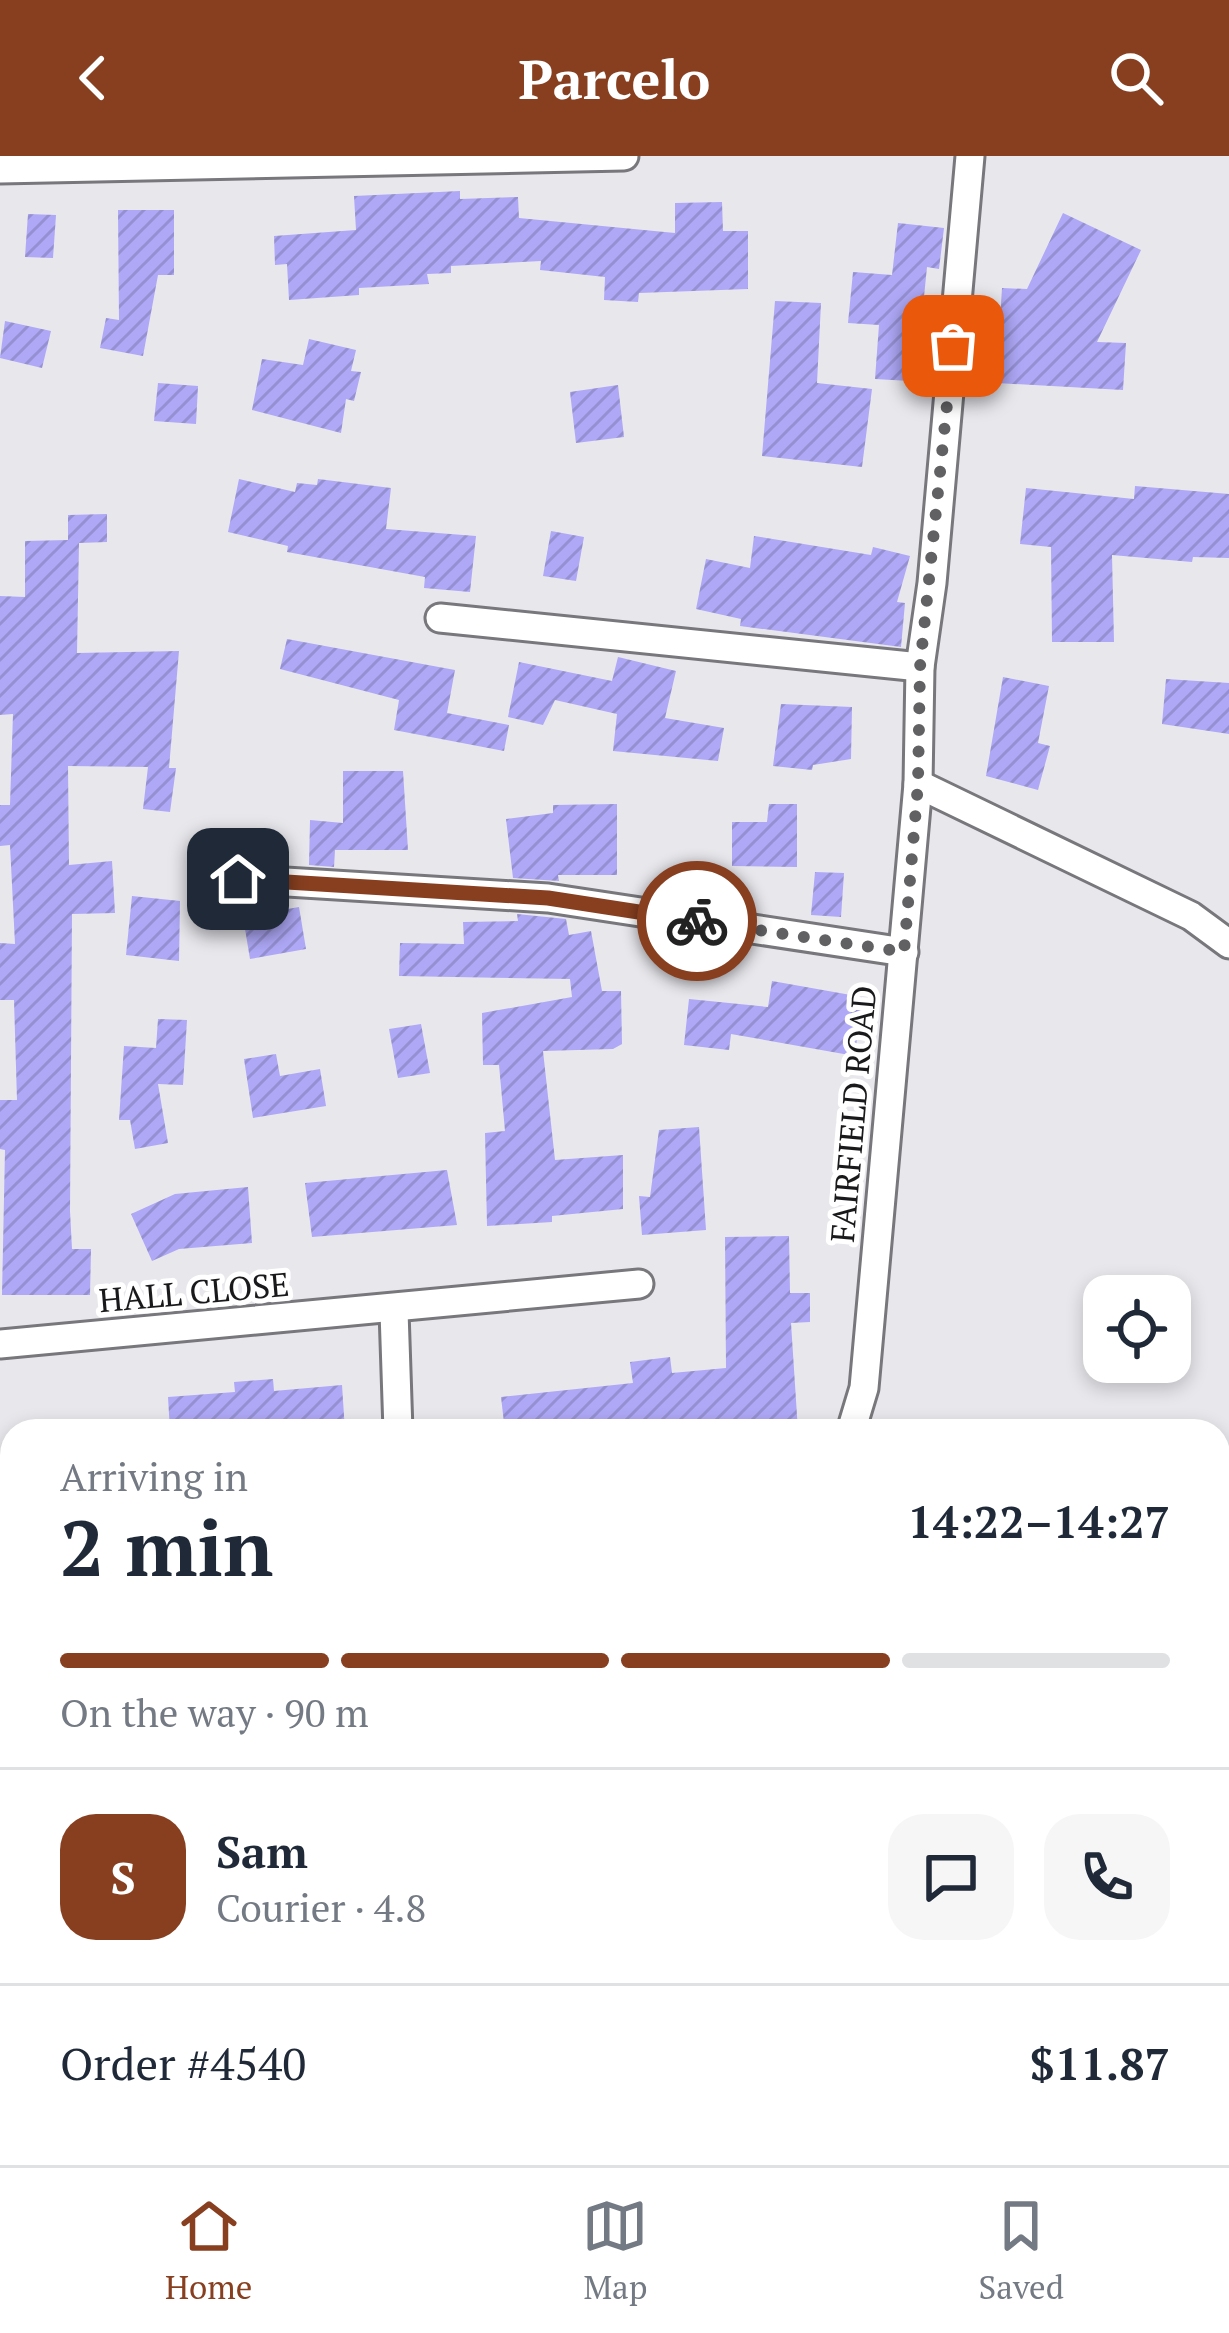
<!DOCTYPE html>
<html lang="en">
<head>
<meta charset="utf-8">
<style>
	:root { --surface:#fff; --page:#f6f6f7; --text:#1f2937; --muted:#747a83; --line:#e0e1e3; --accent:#873f20 }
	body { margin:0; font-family:"PT Serif",serif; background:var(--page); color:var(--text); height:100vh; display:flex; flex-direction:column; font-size:45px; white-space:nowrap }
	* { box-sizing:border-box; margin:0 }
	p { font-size:39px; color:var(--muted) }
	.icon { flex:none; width:66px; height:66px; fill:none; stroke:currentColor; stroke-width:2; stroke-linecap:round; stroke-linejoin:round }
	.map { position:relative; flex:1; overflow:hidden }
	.panel { position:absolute; left:0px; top:1263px; width:1230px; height:747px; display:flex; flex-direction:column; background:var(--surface); border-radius:36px 36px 0 0; box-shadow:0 6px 18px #0003 }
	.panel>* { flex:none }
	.tools { position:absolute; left:1083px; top:1119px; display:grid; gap:24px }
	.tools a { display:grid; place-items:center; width:108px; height:108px; border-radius:24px; background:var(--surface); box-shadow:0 6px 18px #0003; font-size:60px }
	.pin { position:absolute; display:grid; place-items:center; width:102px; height:102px; color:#fff; margin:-51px; border-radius:24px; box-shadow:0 6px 18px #0006 }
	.courier { position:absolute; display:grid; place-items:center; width:120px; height:120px; margin:-60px; border:9px solid #873f20; border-radius:50%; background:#fff; color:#222; box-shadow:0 3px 15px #0007 }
	.headline em { font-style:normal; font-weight:600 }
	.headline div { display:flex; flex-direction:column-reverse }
	.headline { display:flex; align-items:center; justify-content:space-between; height:204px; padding:0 60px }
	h1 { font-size:78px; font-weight:600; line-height:90px }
	.bar { display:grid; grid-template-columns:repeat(4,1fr); gap:18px 12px; align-content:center; height:144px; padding:0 60px }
	.bar i { height:15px; border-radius:9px; background:var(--line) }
	.bar .active { background:var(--accent) }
	.bar p { grid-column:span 4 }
	.line { display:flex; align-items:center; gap:30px; padding:0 60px; border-top:3px solid var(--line) }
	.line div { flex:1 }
	.round { display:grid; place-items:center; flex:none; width:126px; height:126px; border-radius:36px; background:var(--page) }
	header { display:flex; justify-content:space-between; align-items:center; height:156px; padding:0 60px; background:var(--accent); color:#fff; font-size:54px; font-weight:600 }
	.tab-bar { display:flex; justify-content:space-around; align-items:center; height:168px; border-top:3px solid var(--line); background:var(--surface); font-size:33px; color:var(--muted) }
	.tab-bar a { display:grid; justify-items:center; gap:6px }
	.tab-bar .active { color:var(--accent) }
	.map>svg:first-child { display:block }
	.building { fill:url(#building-hatch) }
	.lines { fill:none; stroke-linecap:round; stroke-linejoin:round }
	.street-casing { stroke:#77777c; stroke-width:33 }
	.street { stroke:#fff; stroke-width:27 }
	.done { stroke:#616164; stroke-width:12; stroke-dasharray:0 21.6 }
	.route { stroke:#873f20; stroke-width:15 }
	.labels { text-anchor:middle; stroke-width:10; stroke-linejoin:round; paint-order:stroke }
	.street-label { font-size:33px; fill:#19191b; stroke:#fff }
</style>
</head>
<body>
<header><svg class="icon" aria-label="back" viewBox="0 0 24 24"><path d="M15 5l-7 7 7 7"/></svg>Parcelo<svg class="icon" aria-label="search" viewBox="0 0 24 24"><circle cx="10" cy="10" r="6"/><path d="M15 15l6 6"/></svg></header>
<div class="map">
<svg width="1229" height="2009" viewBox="0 0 1229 2009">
	<defs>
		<pattern id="building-hatch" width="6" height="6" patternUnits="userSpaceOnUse" patternTransform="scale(3)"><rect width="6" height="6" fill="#aea8f6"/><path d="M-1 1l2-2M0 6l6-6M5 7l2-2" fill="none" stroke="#9590d2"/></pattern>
	</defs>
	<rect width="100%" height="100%" fill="#e7e7ec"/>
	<g class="building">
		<polygon points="460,35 460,43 518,41 519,62 675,77 675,47 722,46 723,75 748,75 748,133 639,137 638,146 604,144 605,121 540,114 541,105 451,110 451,117 427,118 429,128 359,132 359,139 289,144 287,108 275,109 274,80 356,74 354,40"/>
		<polygon points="118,54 174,54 174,119 158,119 143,200 100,192 106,162 119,164"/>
		<polygon points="1063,57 1141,94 1097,186 1126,187 1123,234 996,227 1002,132 1027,133"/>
		<polygon points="28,58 56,59 53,102 25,101"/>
		<polygon points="898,67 944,72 939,113 927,111 919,190 930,190 927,226 875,223 879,169 848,167 853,116 892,119"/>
		<polygon points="775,145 821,147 817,227 872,233 862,311 762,300"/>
		<polygon points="5,165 51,175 42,212 0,202"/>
		<polygon points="309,183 356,194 351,215 361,216 354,245 346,243 341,277 252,254 262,203 303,209"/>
		<polygon points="158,227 198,230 196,268 154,265"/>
		<polygon points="618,229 624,281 576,287 570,236"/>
		<polygon points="239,323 295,336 297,327 317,329 318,323 391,332 386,373 476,380 470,436 424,432 425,421 287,396 288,390 228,376"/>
		<polygon points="1135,330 1229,338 1229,402 1193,401 1192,406 1112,399 1114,486 1052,486 1051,391 1020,388 1026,332 1134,343"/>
		<polygon points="107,358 107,386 79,387 77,497 179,495 169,612 176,612 170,656 143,653 148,611 68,610 69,709 112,705 115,757 72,758 70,1055 72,1093 91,1093 90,1139 2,1139 5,994 0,993 0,944 17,944 14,844 0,844 0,787 15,788 10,689 0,690 0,649 10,649 13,558 0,559 0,440 25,441 25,385 68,384 68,359"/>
		<polygon points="551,375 584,381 576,425 543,420"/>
		<polygon points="754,380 871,399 873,391 910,400 897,446 905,447 901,491 740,470 741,463 696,453 706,403 750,412"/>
		<polygon points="287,483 455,514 447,557 509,569 504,595 394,574 399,544 280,513"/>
		<polygon points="618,501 676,515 665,562 724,572 718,605 613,595 617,558 555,544 543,569 508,561 519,506 612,525"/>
		<polygon points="1003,521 1049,530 1038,587 1050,590 1038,634 986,620"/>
		<polygon points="1166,523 1229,527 1229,578 1162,568"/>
		<polygon points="781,548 852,551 851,603 813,609 812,614 773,610"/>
		<polygon points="343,615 403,615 408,694 335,694 334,711 309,709 310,664 343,667"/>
		<polygon points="617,648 617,719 558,719 559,725 513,722 506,663 553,657 553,649"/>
		<polygon points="769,648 797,648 797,711 732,710 732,666 767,666"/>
		<polygon points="815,716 844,717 841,761 811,759"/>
		<polygon points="132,740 180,745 179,805 126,799"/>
		<polygon points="299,751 306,793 250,803 243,761"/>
		<polygon points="517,758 566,763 569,779 591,775 602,835 621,835 622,888 613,893 543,895 555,1004 623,999 623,1053 552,1060 552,1066 487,1070 485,977 505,975 499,909 483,909 482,857 572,841 570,823 399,820 400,787 464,788 463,766 518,765"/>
		<polygon points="772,825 862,841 855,900 731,878 729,894 684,889 689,843 768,851"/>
		<polygon points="158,863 187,864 183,929 158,928 168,987 135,993 130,964 119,964 124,890 156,892"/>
		<polygon points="421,868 430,917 398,922 389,873"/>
		<polygon points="276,898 280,920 320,913 326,950 253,962 244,903"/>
		<polygon points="699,971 706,1074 642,1079 639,1040 650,1041 659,974"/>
		<polygon points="447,1014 457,1069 312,1081 305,1027"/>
		<polygon points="248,1031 252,1087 179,1093 152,1105 131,1058 175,1038"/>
		<polygon points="789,1080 790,1137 810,1137 810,1166 791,1167 798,1275 505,1275 501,1241 633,1227 630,1206 670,1201 672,1217 726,1212 725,1081"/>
		<polygon points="273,1223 274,1235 342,1229 345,1275 170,1275 168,1241 235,1236 234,1226"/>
	</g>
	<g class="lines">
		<defs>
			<g id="street">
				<polyline points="0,13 624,0"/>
				<polyline points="440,462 920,511"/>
				<polyline points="918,628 1191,760 1229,788"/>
				<polyline points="238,723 548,742 904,796"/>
				<polyline points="394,1155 398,1275"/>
				<polyline points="0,1188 639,1128"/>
				<polyline points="851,1275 864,1232 918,628 920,511 932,427 970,0"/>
				<polyline points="0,1579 12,1578"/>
				<polyline points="1218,1688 1229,1688"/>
				<polyline points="0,1964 12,1963"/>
				<polyline points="417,1998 417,2009"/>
				<polyline points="676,1998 676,2009"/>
			</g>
		</defs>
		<use href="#street" class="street-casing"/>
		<use href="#street" class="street"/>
	</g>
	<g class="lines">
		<polyline class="done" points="697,765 904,796 918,628 920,511 953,190"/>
		<polyline class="route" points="238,723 548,742 697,765"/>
	</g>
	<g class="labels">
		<g class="street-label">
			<text transform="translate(853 958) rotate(-85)" y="12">FAIRFIELD ROAD</text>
			<text transform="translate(194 1136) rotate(-5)" y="12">HALL CLOSE</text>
		</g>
	</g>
</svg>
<div class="tools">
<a><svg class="icon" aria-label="locate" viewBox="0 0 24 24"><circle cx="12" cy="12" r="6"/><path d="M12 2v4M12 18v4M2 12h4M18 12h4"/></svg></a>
</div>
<div class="pin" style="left:953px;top:190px;background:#ea580c"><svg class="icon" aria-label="bag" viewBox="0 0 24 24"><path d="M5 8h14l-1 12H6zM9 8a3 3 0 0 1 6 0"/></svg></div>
<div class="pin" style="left:238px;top:723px;background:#1f2937"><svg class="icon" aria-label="home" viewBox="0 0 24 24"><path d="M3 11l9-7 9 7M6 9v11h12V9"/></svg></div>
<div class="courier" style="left:697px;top:765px"><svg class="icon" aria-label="bike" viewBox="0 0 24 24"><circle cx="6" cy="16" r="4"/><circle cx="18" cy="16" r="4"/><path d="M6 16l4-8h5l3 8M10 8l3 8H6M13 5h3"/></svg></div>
<section class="panel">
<div class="headline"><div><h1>2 min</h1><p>Arriving in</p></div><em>14:22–14:27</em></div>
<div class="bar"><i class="active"></i><i class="active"></i><i class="active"></i><i></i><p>On the way · 90 m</p></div>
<div class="line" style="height:216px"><b class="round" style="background:var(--accent);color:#fff">S</b><div><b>Sam</b><p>Courier · 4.8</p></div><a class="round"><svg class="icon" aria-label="chat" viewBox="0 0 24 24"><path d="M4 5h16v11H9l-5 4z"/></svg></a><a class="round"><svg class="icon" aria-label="phone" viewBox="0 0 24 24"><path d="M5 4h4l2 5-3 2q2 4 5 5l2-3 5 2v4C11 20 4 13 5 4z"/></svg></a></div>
<div class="line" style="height:156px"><div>Order #4540</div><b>$11.87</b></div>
</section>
</div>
<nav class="tab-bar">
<a class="active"><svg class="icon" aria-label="home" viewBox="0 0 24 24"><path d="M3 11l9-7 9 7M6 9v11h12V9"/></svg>Home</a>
<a><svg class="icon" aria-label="map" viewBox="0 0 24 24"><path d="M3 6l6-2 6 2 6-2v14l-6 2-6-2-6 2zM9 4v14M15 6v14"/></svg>Map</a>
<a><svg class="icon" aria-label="saved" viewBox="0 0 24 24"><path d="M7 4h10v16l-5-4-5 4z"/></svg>Saved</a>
</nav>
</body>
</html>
